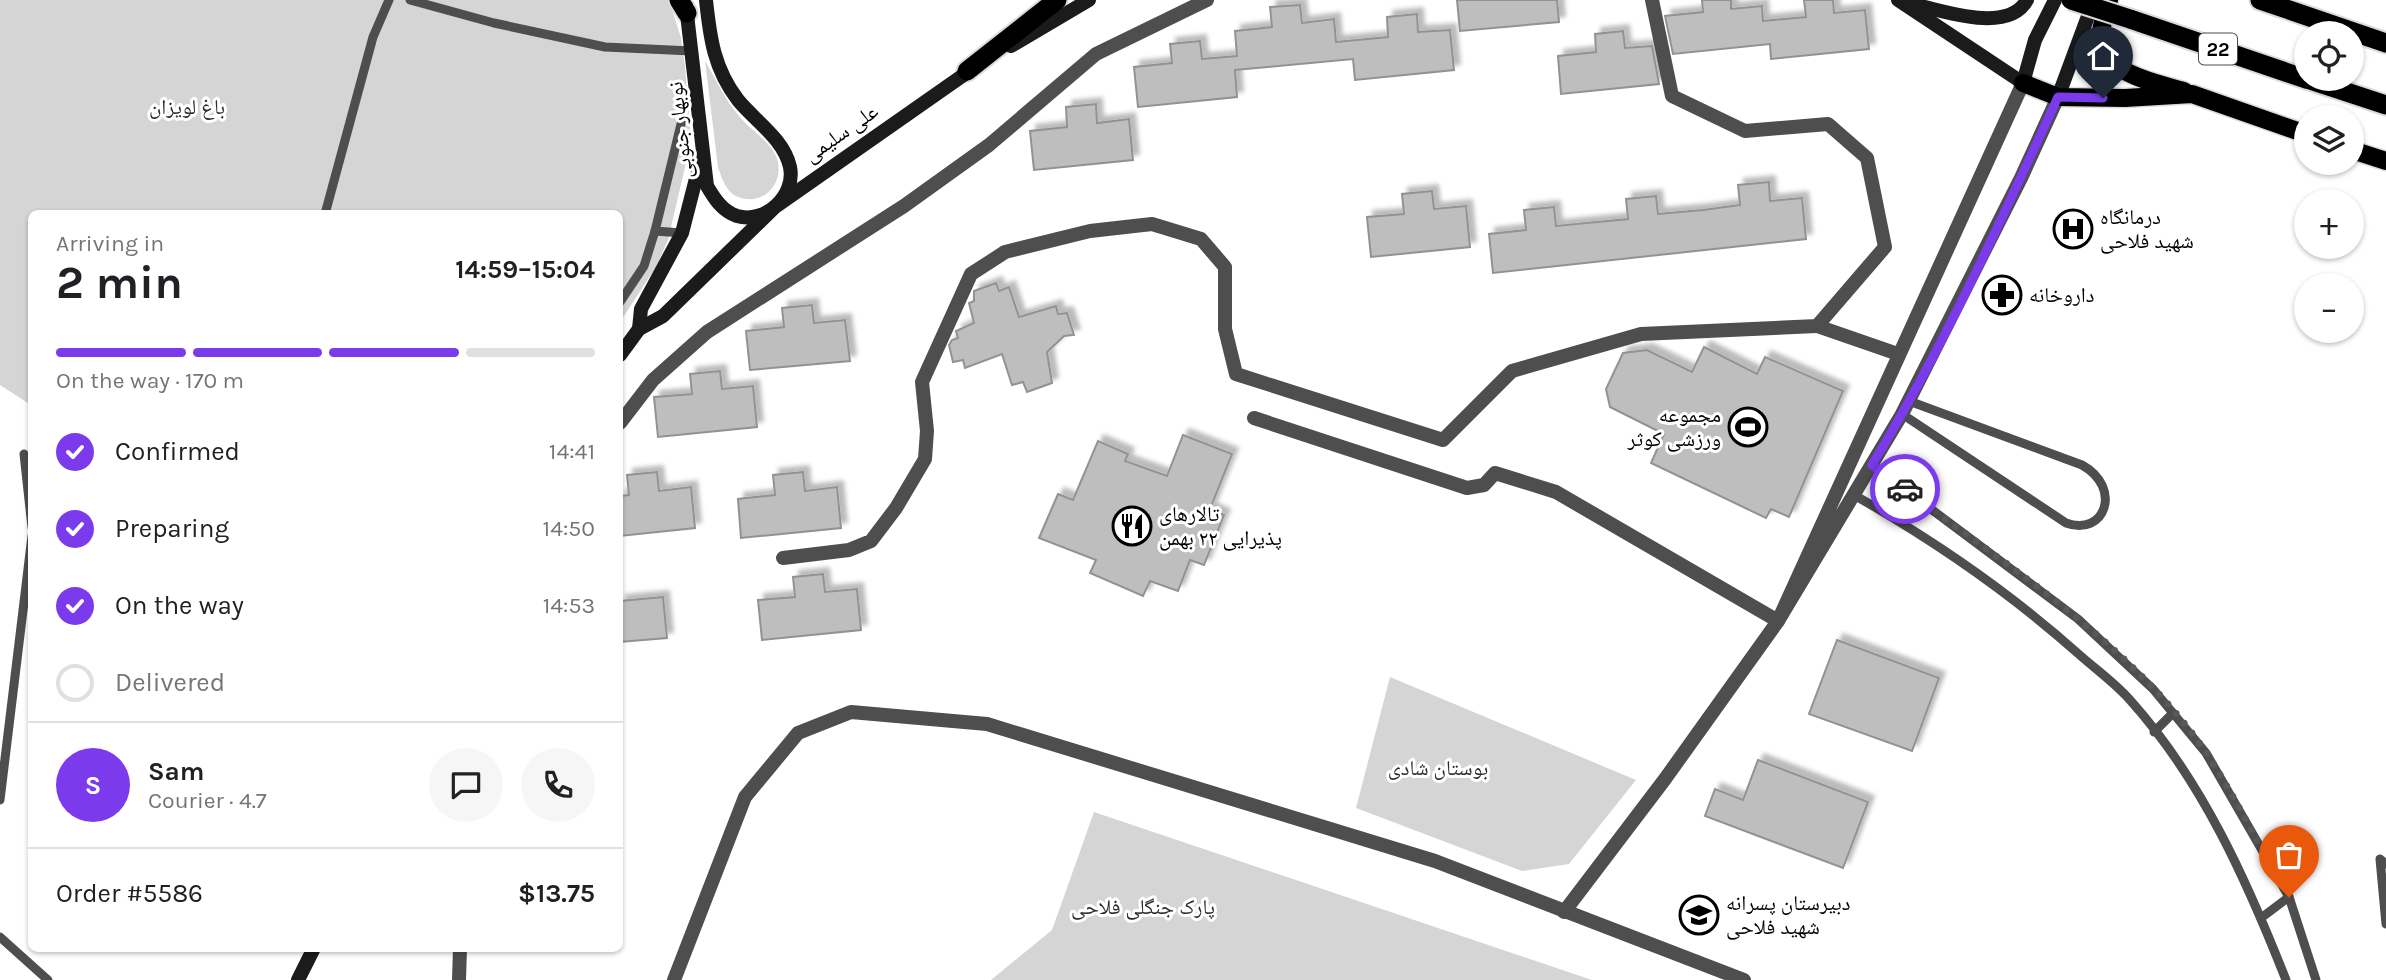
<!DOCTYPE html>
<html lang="en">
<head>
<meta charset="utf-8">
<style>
	:root { --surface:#fff; --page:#f6f6f6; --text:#202124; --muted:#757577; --line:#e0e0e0; --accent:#7c3aed }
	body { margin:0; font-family:Karla,"Noto Naskh Arabic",sans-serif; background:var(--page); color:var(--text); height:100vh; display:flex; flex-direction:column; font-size:26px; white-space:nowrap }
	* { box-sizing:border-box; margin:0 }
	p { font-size:23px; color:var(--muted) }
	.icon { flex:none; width:38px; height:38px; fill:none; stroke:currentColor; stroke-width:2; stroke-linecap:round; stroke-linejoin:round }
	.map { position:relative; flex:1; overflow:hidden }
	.details { position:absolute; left:28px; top:210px; width:595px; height:742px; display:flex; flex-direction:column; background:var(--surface); border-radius:10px; box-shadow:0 2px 5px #0004 }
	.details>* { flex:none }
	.buttons { position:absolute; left:2294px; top:21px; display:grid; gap:14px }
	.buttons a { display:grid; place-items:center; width:70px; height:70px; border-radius:50%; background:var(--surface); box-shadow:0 2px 5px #0004; font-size:35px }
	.pin { position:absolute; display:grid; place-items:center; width:60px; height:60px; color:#fff; margin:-72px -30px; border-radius:50% 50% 50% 0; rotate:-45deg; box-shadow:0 0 7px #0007 }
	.pin .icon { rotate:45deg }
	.courier { position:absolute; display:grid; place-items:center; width:70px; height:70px; margin:-35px; border:5px solid #7c3aed; border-radius:50%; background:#fff; color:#222; box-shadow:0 2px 9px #0007 }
	.summary em { font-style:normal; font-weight:700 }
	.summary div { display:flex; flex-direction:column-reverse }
	.summary { display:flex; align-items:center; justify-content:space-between; height:119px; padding:0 28px }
	h1 { font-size:46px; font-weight:700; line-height:52px }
	.bar { display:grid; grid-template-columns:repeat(4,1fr); gap:10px 7px; align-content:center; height:84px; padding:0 28px }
	.bar i { height:9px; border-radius:5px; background:var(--line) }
	.bar .active { background:var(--accent) }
	.bar p { grid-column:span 4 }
	.line { display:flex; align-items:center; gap:18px; padding:0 28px; border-top:2px solid var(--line) }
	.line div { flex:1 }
	.round { display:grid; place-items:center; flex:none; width:74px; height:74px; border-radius:37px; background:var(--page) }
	ol { padding:0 28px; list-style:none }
	li { display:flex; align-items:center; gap:21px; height:77px }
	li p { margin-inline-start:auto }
	li .icon { padding:7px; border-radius:50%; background:var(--accent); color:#fff; stroke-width:4 }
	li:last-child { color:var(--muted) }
	li i { width:38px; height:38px; border:4px solid var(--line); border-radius:50% }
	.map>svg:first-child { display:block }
	.green { fill:#d5d5d5 }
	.building { fill:#bebebe; stroke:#929292; stroke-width:2; filter:url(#shadow) }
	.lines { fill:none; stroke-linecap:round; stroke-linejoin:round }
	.primary-casing { stroke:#dbdbdb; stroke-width:21 }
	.trunk-casing { stroke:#dbdbdb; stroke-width:23 }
	.service { stroke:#4e4e4e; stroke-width:9 }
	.minor { stroke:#4e4e4e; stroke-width:14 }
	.secondary { stroke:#1b1b1b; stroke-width:14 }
	.primary { stroke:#000; stroke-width:18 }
	.trunk { stroke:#000; stroke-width:19 }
	.trunk-bridge-casing { stroke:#dbdbdb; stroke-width:23; stroke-linecap:butt }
	.trunk-bridge { stroke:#000; stroke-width:19 }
	.done { stroke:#595959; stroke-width:7; stroke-dasharray:0 12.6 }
	.route { stroke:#7c3aed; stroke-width:9 }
	.labels { text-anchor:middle; stroke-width:6; stroke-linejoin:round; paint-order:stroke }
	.shield { fill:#fff; stroke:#4c4c4c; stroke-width:2 }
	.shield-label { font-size:19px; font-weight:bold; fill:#000 }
	.park-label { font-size:21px; fill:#2c2c2c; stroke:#fff }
	.street-label { font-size:21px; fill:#000; stroke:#fff }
	.poi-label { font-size:21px; fill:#000; stroke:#fff; text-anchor:start }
</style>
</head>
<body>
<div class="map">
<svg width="2386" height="980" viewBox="0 0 2386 980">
	<defs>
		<filter id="shadow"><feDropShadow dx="6" dy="-6" stdDeviation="2" flood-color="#0004"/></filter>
	</defs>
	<rect width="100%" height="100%" fill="#fff"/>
	<g class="green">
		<polygon points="0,0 669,0 681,38 685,66 690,127 688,154 668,240 656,267 620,322 620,214 32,214 31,405 0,385"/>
		<path d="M705 61C716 79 725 100 739 116 750 130 769 140 776 156 787 183 761 210 734 195 725 189 721 176 718 167Z"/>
		<polygon points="1390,677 1636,780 1569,864 1522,871 1356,808"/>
		<polygon points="1094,812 1592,980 991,980 1052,930"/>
	</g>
	<g class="building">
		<polygon points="1457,0 1557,0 1559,22 1460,31"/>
		<polygon points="1702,0 1731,0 1731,9 1762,6 1763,21 1806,17 1804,0 1833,0 1834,13 1865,10 1869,49 1771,59 1770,44 1673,54 1665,16 1703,12"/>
		<polygon points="1300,5 1302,23 1334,19 1336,42 1388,37 1387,17 1417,14 1418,32 1450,30 1454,70 1355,80 1353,59 1235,70 1237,97 1138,107 1134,67 1172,63 1170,44 1200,41 1202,59 1237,56 1235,31 1272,27 1270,7"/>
		<polygon points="1623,31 1625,48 1652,46 1659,84 1561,94 1558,56 1596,52 1595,34"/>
		<polygon points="1096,104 1097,123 1129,119 1133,160 1034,170 1030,131 1067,127 1066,107"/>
		<polygon points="1769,182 1770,201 1802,198 1806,239 1493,273 1489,234 1526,230 1524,210 1554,207 1556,226 1628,219 1626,199 1656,196 1658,214 1703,210 1740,205 1738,185"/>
		<polygon points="1432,191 1434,209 1466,206 1470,247 1371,257 1367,217 1404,214 1402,194"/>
		<polygon points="996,283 999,291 1009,287 1019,317 1056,306 1058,314 1067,313 1074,335 1064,336 1047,352 1052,383 1027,392 1023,382 1012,385 1002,354 965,368 963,360 953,362 949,345 952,340 958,338 956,331 974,323 969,303 974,301 974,291"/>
		<polygon points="812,305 814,323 845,320 850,361 750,370 746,331 784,327 782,308"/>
		<polygon points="1704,347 1757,374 1765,357 1843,391 1789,517 1771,509 1766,518 1651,463 1664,434 1610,407 1606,389 1623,353 1647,350 1692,372"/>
		<polygon points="720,371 722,389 753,386 757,427 658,437 654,397 692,394 690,374"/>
		<polygon points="1183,435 1232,454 1210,509 1224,515 1204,565 1190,560 1178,591 1150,581 1143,596 1090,573 1096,560 1039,538 1058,494 1073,500 1098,441 1128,454 1125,461 1167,476"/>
		<polygon points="657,472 659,491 691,487 695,528 620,536 620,496 629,495 627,475"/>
		<polygon points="803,472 805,491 837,487 841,528 741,538 738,499 775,495 773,475"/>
		<polygon points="823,574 825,592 857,589 861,630 762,640 758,600 795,597 793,577"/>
		<polygon points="663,597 667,638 620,642 620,601"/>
		<polygon points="1837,640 1939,678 1912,751 1809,714"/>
		<polygon points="1758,760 1868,802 1843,868 1705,816 1715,789 1743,800"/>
	</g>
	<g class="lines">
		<defs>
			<g id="primary">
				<path d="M2109 0C2107 10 2102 22 2101 32 2099 74 2154 82 2184 91"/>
				<polyline points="2023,83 2058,97 2125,98 2192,94 2306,134"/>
				<polyline points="2352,150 2386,161"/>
			</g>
			<g id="trunk">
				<polyline points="679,0 687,13"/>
				<polyline points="2260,0 2386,43"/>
				<polyline points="2130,19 2306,79"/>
				<polyline points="967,71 1057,0"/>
				<polyline points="2307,79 2386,105"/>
			</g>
		</defs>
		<use href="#primary" class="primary-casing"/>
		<use href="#trunk" class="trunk-casing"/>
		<g class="service">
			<polyline points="410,0 494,23 605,47 692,51"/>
			<polyline points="325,214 373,37 389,0"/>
			<polyline points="682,233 655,231 682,120"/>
			<polyline points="620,302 644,266 655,231"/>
			<path d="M1902 414 2066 523C2105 537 2123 488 2082 465L1909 401"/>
			<polyline points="24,454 32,527"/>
			<polyline points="1872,465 2078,619 2153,689 2206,753 2289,897 2316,980"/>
			<path d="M1854 495C1935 541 2013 595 2082 657 2098 671 2116 684 2130 700 2202 780 2247 881 2286 980"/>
			<polyline points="2154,732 2173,713"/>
			<polyline points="0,800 32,536"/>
			<polyline points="2386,864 2380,859 2386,924"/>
			<polyline points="2261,918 2289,897"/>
			<polyline points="0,937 48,980"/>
		</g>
		<g class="minor">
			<polyline points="2023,83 1778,621 1902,414 2021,178 2058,97"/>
			<polyline points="1817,326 1898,354"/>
			<polyline points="1254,418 1467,488 1484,485 1495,473 1556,492 1778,621 1665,779 1564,912"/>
			<polyline points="620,423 653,380 707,332 904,206 989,145 1096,54 1207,0"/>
			<polyline points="783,558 849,550 871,541 896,508 925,459 927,431 922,382 971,274 1005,252 1090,231 1152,224 1201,239 1225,267 1225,329 1236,374 1443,440 1512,371 1641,334 1817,326 1885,247 1867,158 1828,124 1745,131 1672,96 1652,0"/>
			<polyline points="459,980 460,948"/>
			<polyline points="674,980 745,797 798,733 851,712 987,724 1435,861 1744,980"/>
		</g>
		<g class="secondary">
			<polyline points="1898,0 2023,83 2035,40 2055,0"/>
			<path d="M1909 3C1940 10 2008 35 2027 0"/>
			<path d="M686 6 707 186C714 198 722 211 737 216 765 224 796 196 790 167 784 139 755 121 738 100 714 69 710 38 706 0"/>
			<polyline points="1011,46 1089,0"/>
			<polyline points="2058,97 2094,0"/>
			<polyline points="639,329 641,309 682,233 700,163"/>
			<polyline points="620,355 639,329 663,316 775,207 975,67"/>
			<polyline points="298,980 314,948"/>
		</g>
		<use href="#primary" class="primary"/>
		<use href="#trunk" class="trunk"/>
		<defs>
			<polyline id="trunk-bridge" points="2071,0 2130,19"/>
		</defs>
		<use href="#trunk-bridge" class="trunk-bridge-casing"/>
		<use href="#trunk-bridge" class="trunk-bridge"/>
	</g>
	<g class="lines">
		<path class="done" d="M1905 489C2008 567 2134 646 2207 754 2237 800 2261 850 2289 897"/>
		<path class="route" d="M1905 489 1872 465C1943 348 2001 221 2058 97L2103 98"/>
	</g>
	<defs>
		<symbol id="hospital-ring" viewBox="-11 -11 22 22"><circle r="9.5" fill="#fff" stroke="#000" stroke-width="1.5"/><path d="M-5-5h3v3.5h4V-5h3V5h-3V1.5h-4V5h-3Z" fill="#000"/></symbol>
		<symbol id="pharmacy-ring" viewBox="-11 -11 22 22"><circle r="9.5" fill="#fff" stroke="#000" stroke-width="1.5"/><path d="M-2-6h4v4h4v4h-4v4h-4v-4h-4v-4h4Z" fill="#000"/></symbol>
		<symbol id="stadium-ring" viewBox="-11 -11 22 22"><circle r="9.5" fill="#fff" stroke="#000" stroke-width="1.5"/><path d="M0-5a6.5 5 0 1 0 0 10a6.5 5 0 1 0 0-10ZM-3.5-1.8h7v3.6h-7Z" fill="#000"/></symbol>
		<symbol id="restaurant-ring" viewBox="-11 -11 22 22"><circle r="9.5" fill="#fff" stroke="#000" stroke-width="1.5"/><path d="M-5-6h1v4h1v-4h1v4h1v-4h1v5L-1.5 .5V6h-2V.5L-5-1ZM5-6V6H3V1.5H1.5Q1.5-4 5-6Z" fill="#000"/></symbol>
		<symbol id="school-ring" viewBox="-11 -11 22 22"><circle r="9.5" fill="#fff" stroke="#000" stroke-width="1.5"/><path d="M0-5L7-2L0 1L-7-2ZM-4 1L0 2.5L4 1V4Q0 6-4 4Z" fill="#000"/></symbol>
	</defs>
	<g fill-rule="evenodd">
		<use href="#hospital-ring" x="2051" y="207" width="44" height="44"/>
		<use href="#pharmacy-ring" x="1980" y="273" width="44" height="44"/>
		<use href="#stadium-ring" x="1726" y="405" width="44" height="44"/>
		<use href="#restaurant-ring" x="1110" y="504" width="44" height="44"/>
		<use href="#school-ring" x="1677" y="893" width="44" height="44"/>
	</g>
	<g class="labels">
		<rect class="shield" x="2199" y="33.5" width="38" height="31" rx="5"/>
		<g class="shield-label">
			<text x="2218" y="56">22</text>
		</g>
		<g class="park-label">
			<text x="187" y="114">باغ لویزان</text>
			<text x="1438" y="775">بوستان شادی</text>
			<text x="1143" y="914">پارک جنگلی فلاحی</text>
		</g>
		<g class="street-label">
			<text transform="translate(680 130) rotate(-96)" y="7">نوبهار جنوبی</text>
			<text transform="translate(841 133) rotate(-35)" y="7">علی سلیمی</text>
		</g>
		<g class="poi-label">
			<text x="2100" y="224">درمانگاه<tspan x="2100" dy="24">شهید فلاحی</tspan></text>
			<text x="2029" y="302">داروخانه</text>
			<text x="1721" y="422" text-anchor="end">مجموعه<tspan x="1721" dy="24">ورزشی کوثر</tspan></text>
			<text x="1159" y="521">تالارهای<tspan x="1159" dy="24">پذیرایی ۲۲ بهمن</tspan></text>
			<text x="1726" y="910">دبیرستان پسرانه<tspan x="1726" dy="24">شهید فلاحی</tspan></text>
		</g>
	</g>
</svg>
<div class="buttons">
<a><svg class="icon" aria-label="locate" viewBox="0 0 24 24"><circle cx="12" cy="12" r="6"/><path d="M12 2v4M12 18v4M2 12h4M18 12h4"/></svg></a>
<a><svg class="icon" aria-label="layers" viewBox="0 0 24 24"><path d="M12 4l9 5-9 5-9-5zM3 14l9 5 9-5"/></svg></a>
<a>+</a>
<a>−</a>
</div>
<div class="pin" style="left:2289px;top:897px;background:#ea580c"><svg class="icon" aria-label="bag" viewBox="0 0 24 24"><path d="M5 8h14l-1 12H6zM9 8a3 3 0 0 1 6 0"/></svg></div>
<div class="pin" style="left:2103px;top:98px;background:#1f2937"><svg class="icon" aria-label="home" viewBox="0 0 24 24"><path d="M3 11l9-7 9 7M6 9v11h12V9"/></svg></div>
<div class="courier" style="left:1905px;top:489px"><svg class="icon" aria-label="car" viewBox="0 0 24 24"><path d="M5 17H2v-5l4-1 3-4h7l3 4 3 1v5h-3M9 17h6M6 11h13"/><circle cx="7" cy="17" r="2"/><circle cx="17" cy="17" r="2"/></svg></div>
<section class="details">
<div class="summary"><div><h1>2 min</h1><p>Arriving in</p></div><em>14:59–15:04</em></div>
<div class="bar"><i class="active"></i><i class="active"></i><i class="active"></i><i></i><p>On the way · 170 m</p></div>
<ol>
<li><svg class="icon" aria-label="check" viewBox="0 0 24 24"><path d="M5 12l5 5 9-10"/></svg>Confirmed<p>14:41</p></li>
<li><svg class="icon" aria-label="check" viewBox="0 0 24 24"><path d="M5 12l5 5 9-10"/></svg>Preparing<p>14:50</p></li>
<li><svg class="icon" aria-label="check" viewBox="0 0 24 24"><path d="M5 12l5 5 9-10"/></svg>On the way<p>14:53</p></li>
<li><i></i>Delivered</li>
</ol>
<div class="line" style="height:126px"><b class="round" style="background:var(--accent);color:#fff">S</b><div><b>Sam</b><p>Courier · 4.7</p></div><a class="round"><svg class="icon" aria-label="chat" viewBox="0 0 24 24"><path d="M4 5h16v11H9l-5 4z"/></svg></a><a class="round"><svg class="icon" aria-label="phone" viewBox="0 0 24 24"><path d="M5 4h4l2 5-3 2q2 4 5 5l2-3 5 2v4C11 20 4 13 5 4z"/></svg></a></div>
<div class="line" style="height:91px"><div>Order #5586</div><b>$13.75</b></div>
</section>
</div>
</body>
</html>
